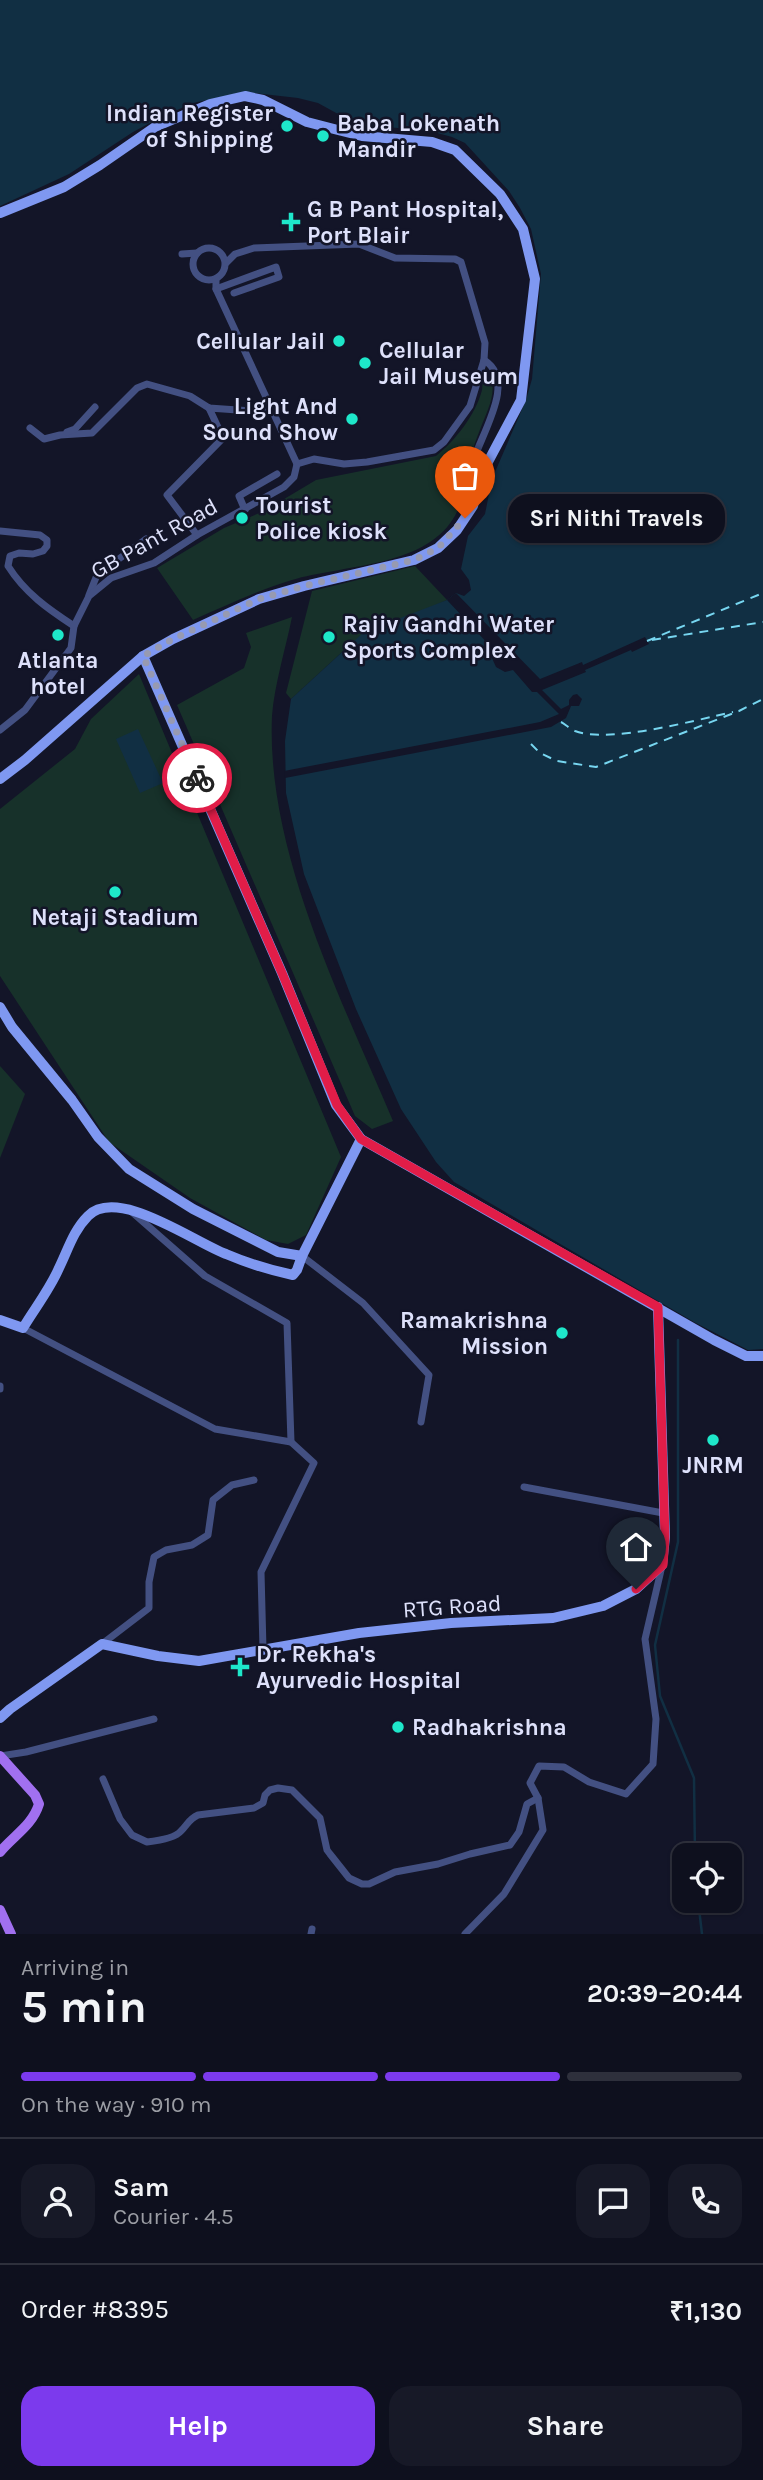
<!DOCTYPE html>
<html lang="en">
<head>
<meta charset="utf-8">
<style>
	:root { --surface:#0e101e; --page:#171927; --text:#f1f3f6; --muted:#9b9da4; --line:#2e303c; --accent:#7c3aed }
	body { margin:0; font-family:Karla,sans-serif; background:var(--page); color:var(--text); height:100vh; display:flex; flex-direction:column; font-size:26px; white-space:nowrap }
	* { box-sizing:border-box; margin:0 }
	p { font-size:23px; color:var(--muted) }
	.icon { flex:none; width:38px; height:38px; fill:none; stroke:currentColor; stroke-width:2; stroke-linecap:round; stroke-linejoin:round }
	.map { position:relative; height:1934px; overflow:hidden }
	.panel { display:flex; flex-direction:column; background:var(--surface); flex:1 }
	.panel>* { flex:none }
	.buttons { position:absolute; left:672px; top:1843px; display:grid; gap:14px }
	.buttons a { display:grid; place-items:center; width:70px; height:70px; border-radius:14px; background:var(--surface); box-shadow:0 2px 5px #0004,0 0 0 2px var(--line); font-size:35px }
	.pin { position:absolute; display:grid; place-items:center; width:60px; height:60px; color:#fff; margin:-72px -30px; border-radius:50% 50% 50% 0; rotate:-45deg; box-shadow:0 0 7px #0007 }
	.pin .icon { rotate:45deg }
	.courier { position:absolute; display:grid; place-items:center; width:70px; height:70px; margin:-35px; border:5px solid #e11d48; border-radius:50%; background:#fff; color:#222; box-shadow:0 2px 9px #0007 }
	.bubble { position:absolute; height:49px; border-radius:21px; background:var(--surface); box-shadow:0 2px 5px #0004,0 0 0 2px var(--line); font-size:23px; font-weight:700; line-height:49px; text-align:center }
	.head em { font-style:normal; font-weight:700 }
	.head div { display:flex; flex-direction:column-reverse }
	.head { display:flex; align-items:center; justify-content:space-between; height:119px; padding:0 21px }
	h1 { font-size:46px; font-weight:700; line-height:52px }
	.bar { display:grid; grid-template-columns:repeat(4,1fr); gap:10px 7px; align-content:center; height:84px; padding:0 21px }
	.bar i { height:9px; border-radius:5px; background:var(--line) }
	.bar .active { background:var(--accent) }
	.bar p { grid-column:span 4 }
	.line { display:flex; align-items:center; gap:18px; padding:0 21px; border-top:2px solid var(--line) }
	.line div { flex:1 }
	.round { display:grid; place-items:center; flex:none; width:74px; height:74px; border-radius:21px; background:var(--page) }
	.cta { display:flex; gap:14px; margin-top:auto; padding:14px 21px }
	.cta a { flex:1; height:80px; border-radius:21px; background:var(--accent); color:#fff; font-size:28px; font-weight:700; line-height:80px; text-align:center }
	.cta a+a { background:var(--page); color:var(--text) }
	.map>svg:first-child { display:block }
	.green { fill:#17312a }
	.water { fill:#112f43 }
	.pier { fill:#131528 }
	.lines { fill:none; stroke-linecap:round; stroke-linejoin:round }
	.stream { stroke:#112f43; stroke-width:2.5 }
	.ferry { stroke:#77d6f0; stroke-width:2; stroke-dasharray:9 7; stroke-linecap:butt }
	.street { stroke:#435082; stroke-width:7 }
	.secondary { stroke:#7f98f1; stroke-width:10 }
	.primary { stroke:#a170f0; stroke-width:10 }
	.done { stroke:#979ab1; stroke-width:7; stroke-dasharray:0 12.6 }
	.route { stroke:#e11d48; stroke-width:9 }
	.poi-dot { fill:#1ee7ca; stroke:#131528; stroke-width:2.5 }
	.labels { text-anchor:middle; stroke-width:5; stroke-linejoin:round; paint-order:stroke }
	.poi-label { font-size:23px; font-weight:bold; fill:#dee1fb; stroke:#131528; text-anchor:start }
	.street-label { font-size:23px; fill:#dee1fb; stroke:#131528 }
</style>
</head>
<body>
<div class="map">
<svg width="763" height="1934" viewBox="0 0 763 1934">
	<rect width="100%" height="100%" fill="#131528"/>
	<g class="green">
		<path d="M485 374C502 384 486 413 481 427 474 444 469 461 464 478 461 493 462 505 453 519 423 567 342 565 292 580 259 590 225 606 193 620L157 568 224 528 264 511 316 480 436 456C455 441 476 414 482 390 483 384 482 379 485 374Z"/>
		<polygon points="415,566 447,600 353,642 291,699 286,693 312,591"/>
		<path d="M292 617C286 647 274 686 272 716 266 851 341 998 393 1121L372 1129 355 1116 177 705 244 668 251 647 246 633Z"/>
		<polygon points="139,674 341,1157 306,1235 288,1244 266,1240 190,1198 109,1142 0,976 0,809 75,749 91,719"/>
		<polygon points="0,1066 25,1094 0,1158"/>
	</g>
	<g class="water">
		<polygon points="0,0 763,0 763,1349 748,1350 694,1322 454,1182 436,1162 401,1109 356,1009 304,874 286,793 285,741 291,699 364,632 447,600 456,593 464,596 471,590 469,580 461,569 468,536 485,514 492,479 526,400 532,379 541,274 531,229 520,208 509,191 465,143 452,137 430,131 365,125 349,120 318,103 298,98 245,92 193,103 161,117 133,132 69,174 0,206"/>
		<polygon points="138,729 163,783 140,793 116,739"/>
	</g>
	<polygon class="pier" points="456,593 540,679 582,662 583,665 645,637 649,644 632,652 631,650 585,670 586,672 542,690 561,709 569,705 569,700 573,695 577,694 582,699 579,706 571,706 566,718 551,727 285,778 284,771 540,722 559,714 537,692 532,692 513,670 505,672 496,667 491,656 491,647 447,600"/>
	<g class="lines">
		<g class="stream">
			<polyline points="678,1340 678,1542 655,1645 660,1696 694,1778 695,1855"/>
			<polyline points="698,1900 702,1934"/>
		</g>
		<g class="ferry">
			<polyline points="652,640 763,622"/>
			<polyline points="647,641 763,593"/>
			<path d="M561 722C565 724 570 729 575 731 610 744 695 720 733 712"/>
			<polyline points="531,744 540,753 557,761 596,767 739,711 763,699"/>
		</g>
		<g class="street">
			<circle cx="209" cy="264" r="16"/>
			<polyline points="182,254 197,253"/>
			<polyline points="216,279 216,289 297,464 314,459 344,464 367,462 434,450 444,442 470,406 484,360 485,343 461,262 455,259 395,258 359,244 254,248 235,254 226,263"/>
			<polyline points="216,289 276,267 279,277 234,293"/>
			<polyline points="30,428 44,439 60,435 92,433 137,388 147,384 190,396 209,408 252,411 270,407"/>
			<polyline points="67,432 75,429 95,407"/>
			<path d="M472 500C471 493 469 484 469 478 471 446 522 384 484 360"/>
			<polyline points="245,510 239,496 277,474"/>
			<path d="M0 531 40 535 47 540V546L43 551 33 554 19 553 10 556 8 566C25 593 48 609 74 626"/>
			<polyline points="197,535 167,495 223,438 209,408"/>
			<polyline points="89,595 97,575 146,539"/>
			<polyline points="0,730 25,710 71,648 74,626 89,596 111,578 154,563 197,535 284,487 294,477 297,464"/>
			<polyline points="132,1212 205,1276 287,1323 291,1442 314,1463 261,1572 263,1649"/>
			<polyline points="302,1256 363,1303 429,1375 421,1422"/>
			<polyline points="23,1328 215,1429 291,1442"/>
			<polyline points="0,1386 0,1389"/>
			<polyline points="524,1487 663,1513"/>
			<polyline points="102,1644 149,1608 149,1582 154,1557 166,1550 192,1545 208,1535 213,1500 232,1485 254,1480"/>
			<polyline points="0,1756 26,1752 154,1719"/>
			<path d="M103 1779 120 1819 132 1835 147 1842C156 1841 175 1838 181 1831 188 1824 189 1819 198 1815L254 1808 263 1803 265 1795 270 1790 278 1788 292 1790 320 1818 327 1850 330 1854 349 1878 362 1884H369L395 1872 438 1864 470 1854 510 1845 519 1832 527 1804 538 1798"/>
			<polyline points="311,1934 312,1929"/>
			<polyline points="465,1934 504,1894 543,1830 538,1798 530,1783 539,1766 564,1767 589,1782 626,1794 653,1764 656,1719 645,1639 662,1566"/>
		</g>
		<g class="secondary">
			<polyline points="0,213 64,187 100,165 155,127 210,104 245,96 263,100 307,122 334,129 362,136 432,142 455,150 500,194 523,229 535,279 521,400 481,475 473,506 457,530 438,548 414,560 304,586 259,599 173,639 143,656 25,760 0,779"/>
			<polyline points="143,656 282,973 336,1105 361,1139 714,1340 746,1356 763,1356"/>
			<polyline points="0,1007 12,1027 72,1100 98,1137 129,1169 193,1209 278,1252 302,1256 361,1139"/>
			<path d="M0 1320 23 1328C35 1308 50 1289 59 1268 68 1250 73 1231 88 1216 117 1186 194 1242 226 1254 247 1263 270 1270 293 1275L297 1270 302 1256"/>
			<polyline points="0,1718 10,1709 102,1644 158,1656 199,1661 359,1633 451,1623 553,1618 603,1606 636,1589 662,1565 665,1537 658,1307"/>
		</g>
		<g class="primary">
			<path d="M0 1756 35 1795 39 1804C32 1826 14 1835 0 1852"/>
			<polyline points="0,1910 11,1934"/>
		</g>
	</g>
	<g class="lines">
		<polyline class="done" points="197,778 143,656 173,639 259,599 304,586 414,560 438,548 465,518"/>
		<polyline class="route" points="197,778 282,973 337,1105 361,1139 658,1307 665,1537 663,1565 636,1589"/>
	</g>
	<g class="poi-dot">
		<circle cx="287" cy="126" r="7"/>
		<circle cx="323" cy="136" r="7"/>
		<path d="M287.5 211.5h7v7h7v7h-7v7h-7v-7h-7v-7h7z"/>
		<circle cx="339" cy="341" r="7"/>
		<circle cx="365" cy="363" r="7"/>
		<circle cx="352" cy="419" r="7"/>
		<circle cx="242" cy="518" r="7"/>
		<circle cx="58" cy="635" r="7"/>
		<circle cx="329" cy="637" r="7"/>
		<circle cx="115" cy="892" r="7"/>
		<circle cx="562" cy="1333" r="7"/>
		<circle cx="713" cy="1440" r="7"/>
		<path d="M236.5 1656.5h7v7h7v7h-7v7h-7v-7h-7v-7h7z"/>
		<circle cx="398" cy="1727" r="7"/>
	</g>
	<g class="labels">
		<g class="poi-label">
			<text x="273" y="121" text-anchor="end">Indian Register<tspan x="273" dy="26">of Shipping</tspan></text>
			<text x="337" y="131">Baba Lokenath<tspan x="337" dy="26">Mandir</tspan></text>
			<text x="307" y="217">G B Pant Hospital,<tspan x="307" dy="26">Port Blair</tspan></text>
			<text x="325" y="349" text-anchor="end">Cellular Jail</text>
			<text x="379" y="358">Cellular<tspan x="379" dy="26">Jail Museum</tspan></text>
			<text x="338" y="414" text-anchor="end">Light And<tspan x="338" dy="26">Sound Show</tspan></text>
			<text x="256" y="513">Tourist<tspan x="256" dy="26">Police kiosk</tspan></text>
			<text x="343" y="632">Rajiv Gandhi Water<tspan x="343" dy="26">Sports Complex</tspan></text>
			<text x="58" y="668" text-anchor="middle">Atlanta<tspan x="58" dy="26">hotel</tspan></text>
			<text x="115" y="925" text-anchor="middle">Netaji Stadium</text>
			<text x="548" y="1328" text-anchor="end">Ramakrishna<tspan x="548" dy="26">Mission</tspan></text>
			<text x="713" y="1473" text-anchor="middle">JNRM</text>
			<text x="256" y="1662">Dr. Rekha's<tspan x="256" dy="26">Ayurvedic Hospital</tspan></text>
			<text x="412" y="1735">Radhakrishna</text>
		</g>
		<g class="street-label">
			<text transform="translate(154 538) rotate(-29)" y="8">GB Pant Road</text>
			<text transform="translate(452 1606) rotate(-4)" y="8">RTG Road</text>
		</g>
	</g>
</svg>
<div class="buttons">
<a><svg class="icon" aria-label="locate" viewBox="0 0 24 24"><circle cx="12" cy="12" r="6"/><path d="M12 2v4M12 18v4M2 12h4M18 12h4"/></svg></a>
</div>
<div class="pin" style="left:465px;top:518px;background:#ea580c"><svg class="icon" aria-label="bag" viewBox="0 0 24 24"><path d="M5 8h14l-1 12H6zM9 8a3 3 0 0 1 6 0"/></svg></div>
<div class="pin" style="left:636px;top:1589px;background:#1f2937"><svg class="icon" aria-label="home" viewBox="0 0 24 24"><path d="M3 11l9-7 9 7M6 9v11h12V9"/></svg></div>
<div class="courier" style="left:197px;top:778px"><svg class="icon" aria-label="bike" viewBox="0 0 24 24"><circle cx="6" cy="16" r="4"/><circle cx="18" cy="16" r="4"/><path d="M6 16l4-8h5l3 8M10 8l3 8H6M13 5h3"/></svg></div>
<div class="bubble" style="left:508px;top:494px;width:217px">Sri Nithi Travels</div>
</div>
<section class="panel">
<div class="head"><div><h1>5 min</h1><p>Arriving in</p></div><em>20:39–20:44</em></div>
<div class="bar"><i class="active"></i><i class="active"></i><i class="active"></i><i></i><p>On the way · 910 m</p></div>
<div class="line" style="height:126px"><a class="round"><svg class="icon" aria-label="person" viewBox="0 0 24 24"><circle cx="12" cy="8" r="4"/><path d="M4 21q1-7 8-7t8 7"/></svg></a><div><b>Sam</b><p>Courier · 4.5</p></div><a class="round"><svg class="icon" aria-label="chat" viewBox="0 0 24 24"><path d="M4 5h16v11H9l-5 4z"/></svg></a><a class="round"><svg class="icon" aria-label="phone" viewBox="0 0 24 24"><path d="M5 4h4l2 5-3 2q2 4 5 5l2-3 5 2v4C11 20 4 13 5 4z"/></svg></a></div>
<div class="line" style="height:91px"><div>Order #8395</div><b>₹1,130</b></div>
<div class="cta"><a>Help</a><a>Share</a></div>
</section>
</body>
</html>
